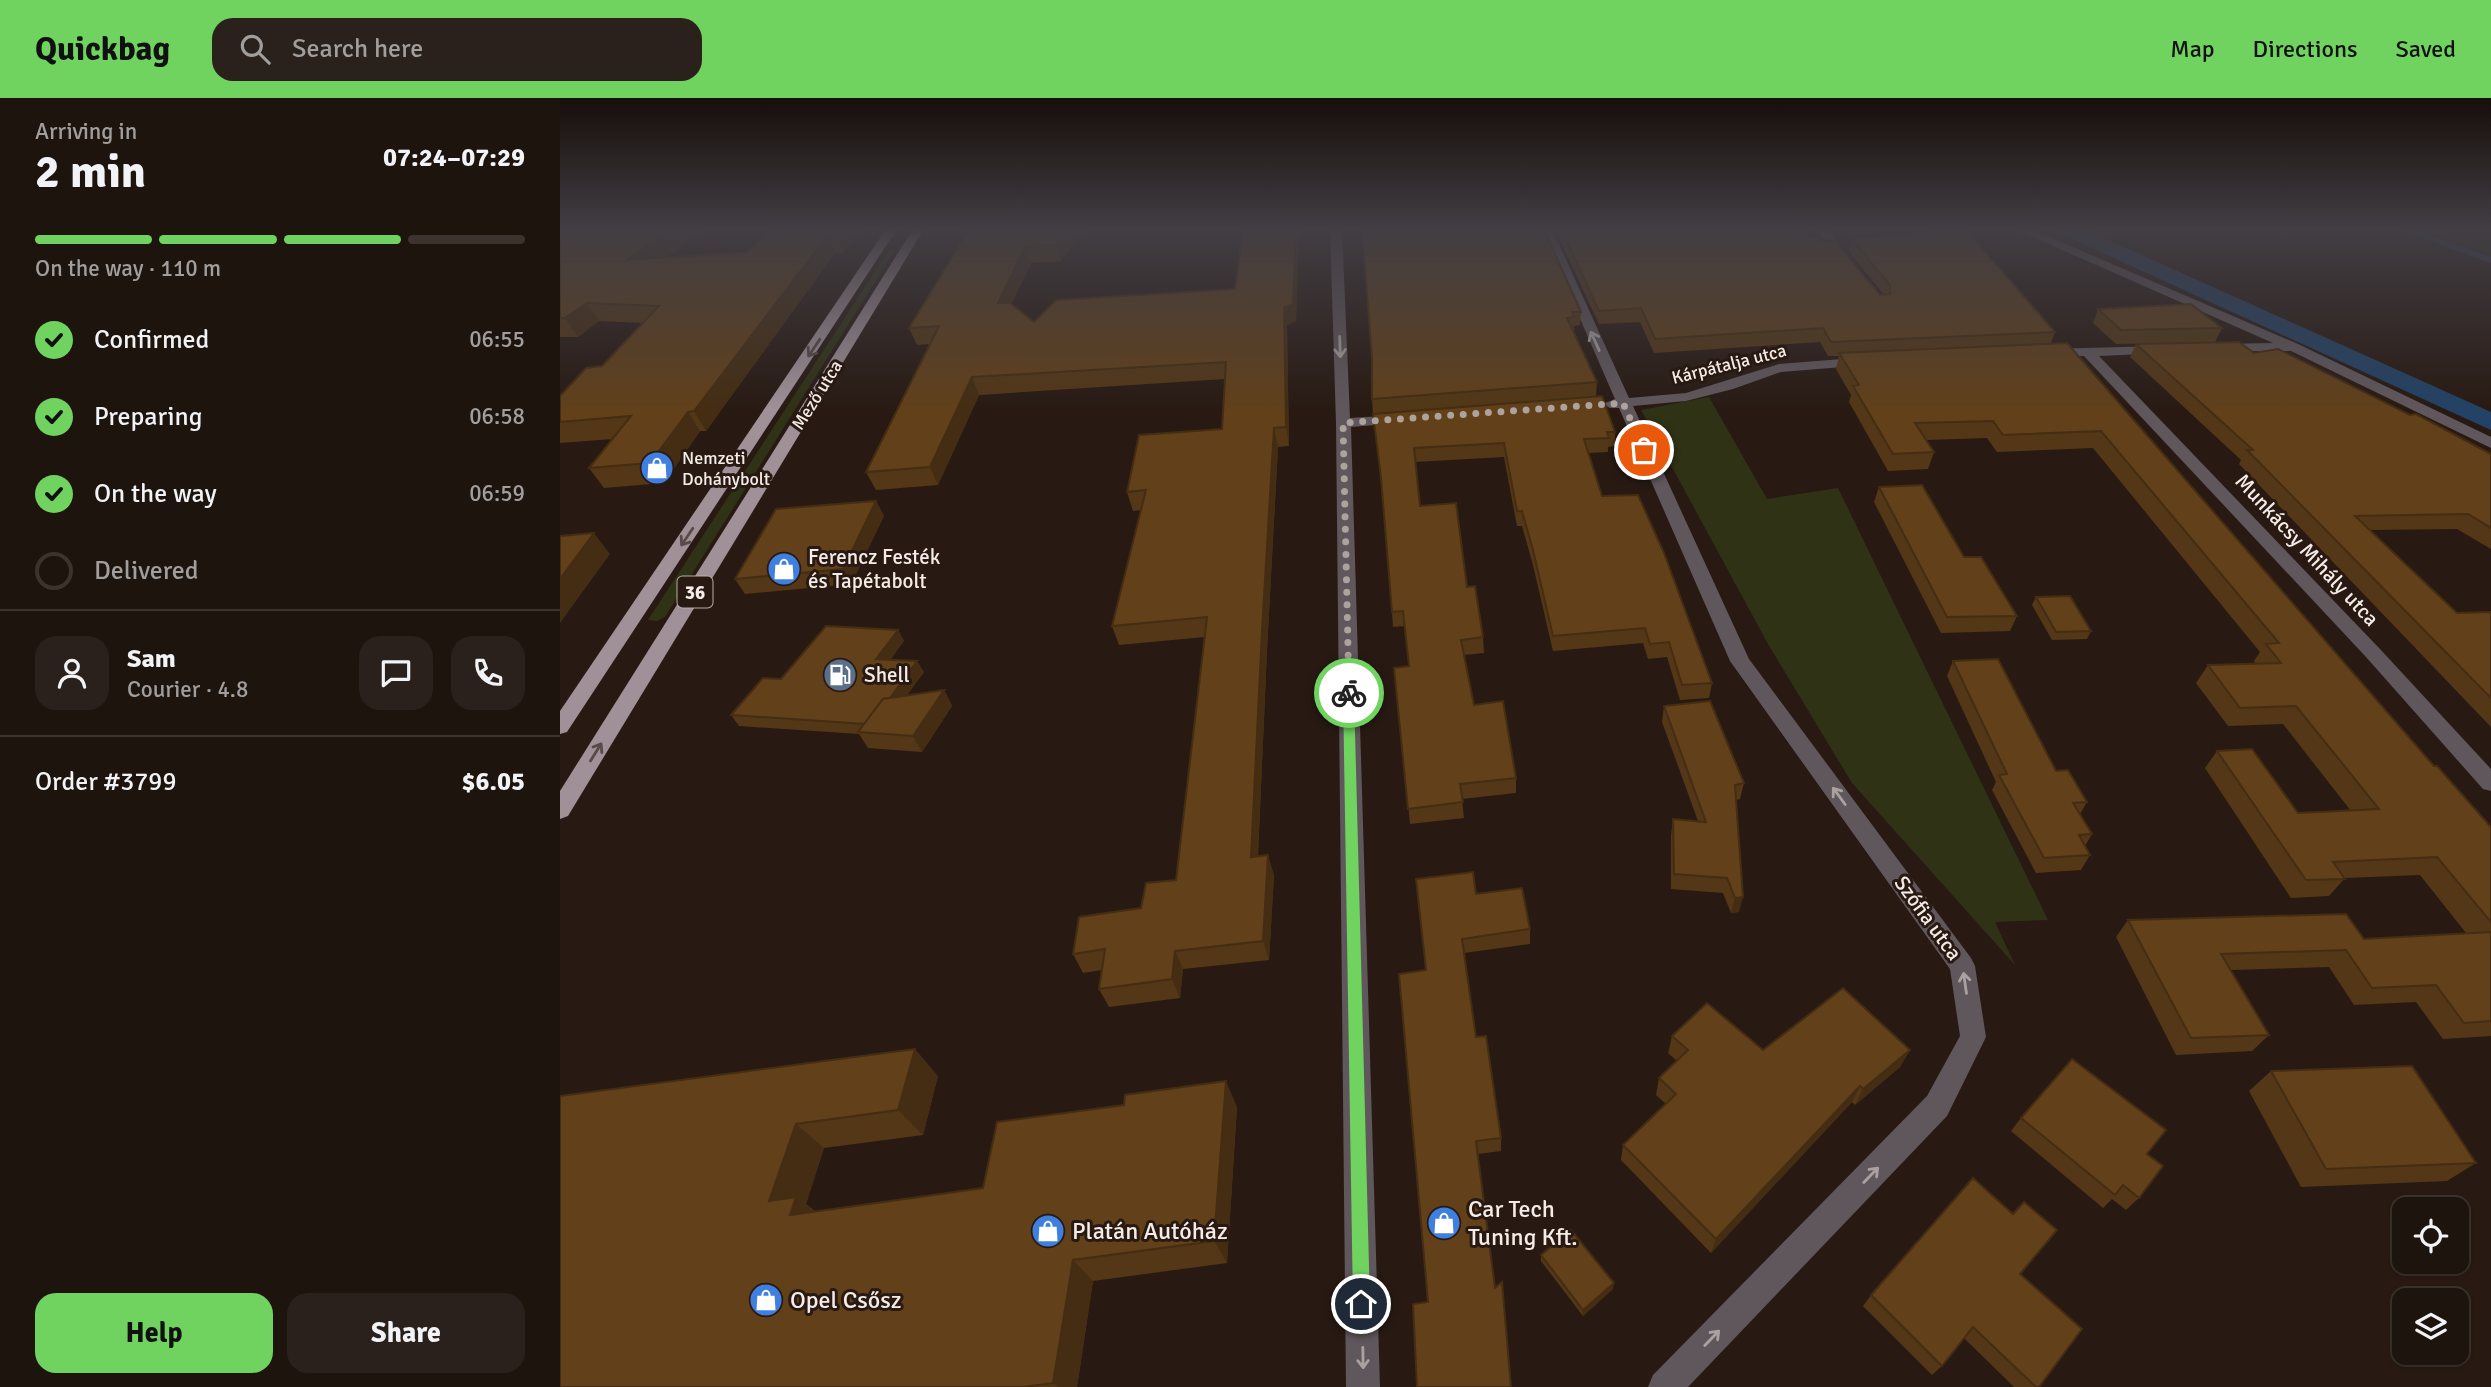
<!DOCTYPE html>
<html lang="en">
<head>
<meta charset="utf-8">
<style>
	:root { --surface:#1e140e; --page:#2b211c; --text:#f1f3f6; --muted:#a19e9e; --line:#3c332e; --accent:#70d35f }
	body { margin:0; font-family:Signika,sans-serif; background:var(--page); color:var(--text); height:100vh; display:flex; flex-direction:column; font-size:26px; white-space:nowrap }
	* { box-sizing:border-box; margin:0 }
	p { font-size:23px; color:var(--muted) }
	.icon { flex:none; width:38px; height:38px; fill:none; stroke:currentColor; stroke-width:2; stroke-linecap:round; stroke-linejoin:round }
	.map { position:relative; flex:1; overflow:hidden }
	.panel { display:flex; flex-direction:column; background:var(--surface); width:560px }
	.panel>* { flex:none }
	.fabs { position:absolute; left:1832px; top:1099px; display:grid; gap:14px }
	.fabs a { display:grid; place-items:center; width:77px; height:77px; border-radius:14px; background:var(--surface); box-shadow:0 2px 5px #0004,0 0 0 2px var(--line); font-size:35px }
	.pin { position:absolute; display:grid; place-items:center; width:60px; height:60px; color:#fff; margin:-30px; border:4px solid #fff; border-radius:50%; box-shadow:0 2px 7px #0007 }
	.courier { position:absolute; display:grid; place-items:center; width:70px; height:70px; margin:-35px; border:5px solid #70d35f; border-radius:50%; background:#fff; color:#222; box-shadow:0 2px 9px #0007 }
	.head em { font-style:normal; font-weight:700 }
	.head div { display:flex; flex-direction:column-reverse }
	.head { display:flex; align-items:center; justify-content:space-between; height:119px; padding:0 35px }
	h1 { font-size:46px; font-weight:700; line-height:52px }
	.bar { display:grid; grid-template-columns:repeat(4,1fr); gap:10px 7px; align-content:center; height:84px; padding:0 35px }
	.bar i { height:9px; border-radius:5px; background:var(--line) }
	.bar .on { background:var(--accent) }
	.bar p { grid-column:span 4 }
	.line { display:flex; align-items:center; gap:18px; padding:0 35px; border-top:2px solid var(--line) }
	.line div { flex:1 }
	.round { display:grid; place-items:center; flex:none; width:74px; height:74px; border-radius:21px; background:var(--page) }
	ol { padding:0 35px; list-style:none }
	li { display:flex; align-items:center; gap:21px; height:77px }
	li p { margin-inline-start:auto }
	li .icon { padding:7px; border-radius:50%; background:var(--accent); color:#111; stroke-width:4 }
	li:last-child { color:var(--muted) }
	li i { width:38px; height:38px; border:4px solid var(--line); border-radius:50% }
	.action { display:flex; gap:14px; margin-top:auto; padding:14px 35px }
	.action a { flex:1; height:80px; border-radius:21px; background:var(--accent); color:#111; font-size:28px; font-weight:700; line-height:80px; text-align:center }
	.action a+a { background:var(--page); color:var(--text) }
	header { display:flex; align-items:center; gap:42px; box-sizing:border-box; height:98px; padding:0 35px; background:var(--accent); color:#111 }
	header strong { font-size:33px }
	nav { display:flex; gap:38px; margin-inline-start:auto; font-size:24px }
	.search { width:490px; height:63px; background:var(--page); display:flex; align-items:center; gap:18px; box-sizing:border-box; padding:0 24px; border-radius:21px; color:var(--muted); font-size:26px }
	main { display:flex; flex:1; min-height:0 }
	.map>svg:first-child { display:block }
	.green { fill:#2f3215 }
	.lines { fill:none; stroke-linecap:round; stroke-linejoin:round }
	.stream { stroke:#234265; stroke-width:6 }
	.canal { fill:#234265; fill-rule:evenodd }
	.minor { fill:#5f575b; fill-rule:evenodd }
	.major { fill:#a09199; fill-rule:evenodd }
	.wall { fill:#533716 }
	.shaded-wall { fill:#442d12 }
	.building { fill:#61401a; stroke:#442d12; stroke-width:2 }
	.oneway { stroke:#aaa2a1 }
	.oneway2 { stroke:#584a49 }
	.route { fill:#70d35f }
	.done { stroke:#aea29d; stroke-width:7; stroke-dasharray:0 12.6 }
	.labels { text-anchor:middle; stroke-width:6; stroke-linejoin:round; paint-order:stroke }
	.far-street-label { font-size:18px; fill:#f6ece7; stroke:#281a13 }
	.far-poi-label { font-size:18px; fill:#f6ece7; stroke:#281a13; text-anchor:start }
	.shield { fill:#281a13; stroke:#b8ada7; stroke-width:2 }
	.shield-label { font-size:19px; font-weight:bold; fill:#f6ece7 }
	.street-label { font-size:21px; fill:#f6ece7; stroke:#281a13 }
	.poi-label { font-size:21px; fill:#f6ece7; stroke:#281a13; text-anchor:start }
	.near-poi-label { font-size:24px; fill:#f6ece7; stroke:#281a13; text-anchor:start }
</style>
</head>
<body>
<header>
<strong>Quickbag</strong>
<div class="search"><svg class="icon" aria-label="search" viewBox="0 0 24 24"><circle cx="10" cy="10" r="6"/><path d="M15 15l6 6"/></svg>Search here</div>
<nav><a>Map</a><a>Directions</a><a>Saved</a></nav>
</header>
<main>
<section class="panel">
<div class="head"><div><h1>2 min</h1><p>Arriving in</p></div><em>07:24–07:29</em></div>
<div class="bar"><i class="on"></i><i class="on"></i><i class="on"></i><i></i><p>On the way · 110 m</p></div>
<ol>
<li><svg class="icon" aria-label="check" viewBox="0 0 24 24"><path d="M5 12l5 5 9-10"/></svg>Confirmed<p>06:55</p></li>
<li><svg class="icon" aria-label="check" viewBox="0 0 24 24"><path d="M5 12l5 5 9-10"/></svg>Preparing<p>06:58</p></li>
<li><svg class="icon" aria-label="check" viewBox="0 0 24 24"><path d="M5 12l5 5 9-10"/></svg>On the way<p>06:59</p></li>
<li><i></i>Delivered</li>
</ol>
<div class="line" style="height:126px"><a class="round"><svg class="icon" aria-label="person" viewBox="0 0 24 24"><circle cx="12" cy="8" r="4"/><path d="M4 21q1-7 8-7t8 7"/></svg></a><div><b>Sam</b><p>Courier · 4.8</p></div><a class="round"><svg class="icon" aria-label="chat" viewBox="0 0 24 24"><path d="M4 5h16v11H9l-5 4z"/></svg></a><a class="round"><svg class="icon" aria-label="phone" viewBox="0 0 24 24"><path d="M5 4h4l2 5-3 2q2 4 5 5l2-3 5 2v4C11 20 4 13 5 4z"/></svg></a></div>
<div class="line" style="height:91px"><div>Order #3799</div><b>$6.05</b></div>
<div class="action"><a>Help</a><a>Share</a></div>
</section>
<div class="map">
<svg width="1931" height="1289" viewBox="0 0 1931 1289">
	<rect width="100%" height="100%" fill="#281a13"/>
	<g class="green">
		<polygon points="1858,131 1931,131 1931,158"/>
		<polygon points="329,152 335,152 105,519 97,523 88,522"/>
		<polygon points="1149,299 1207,401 1278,390 1488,822 1435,824 1455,867 1292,685 1208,546 1081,312"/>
	</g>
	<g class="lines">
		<polyline class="stream" points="1846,131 1931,162"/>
		<polygon class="canal" points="1496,131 1524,131 1931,314 1931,332 1499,135"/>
		<g class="minor">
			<polygon points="770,131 782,131 790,320 840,317 847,321 840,325 791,329 820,1289 786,1289 776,325"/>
			<polygon points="981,131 992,131 1069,300 1126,295 1219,266 1307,259 1314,263 1307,267 1221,274 1173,291 1126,303 1073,308 1189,561 1411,860 1415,868 1426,939 1387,1018 1128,1289 1088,1289 1093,1277 1367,998 1400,938 1390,871 1170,563 1059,310 1050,310 1043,306 1055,301"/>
			<polygon points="1256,131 1267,131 1292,163 1292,167 1284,167"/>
			<polygon points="1455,131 1471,131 1738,246 1931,339 1931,350 1731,253 1656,253 1656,247 1661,246 1713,245"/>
			<polygon points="1601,248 1608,252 1606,255 1539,258 1820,551 1931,671 1931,693 1923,691 1806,559 1524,258 1486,259 1479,255 1486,251"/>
		</g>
		<g class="major">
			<polygon points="326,131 337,131 7,634 0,636 0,613"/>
			<polygon points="353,131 364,131 8,718 0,721 0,693"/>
		</g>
	</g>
	<g class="wall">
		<polygon points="0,131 146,131 107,159 186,154 215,131 301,131 283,155 275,155 146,333 140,333 104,385 44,390 29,370 53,341 0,345 0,298 42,268 83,225 39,223 18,239 0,239"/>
		<polygon points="409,131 524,131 501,163 471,165 451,206 474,224 675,191 739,134 736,223 727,227 729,348 718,349 707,552 698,759 714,777 709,862 623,871 620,900 549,909 539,891 542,872 523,875 513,856 581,810 616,782 645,539 559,547 552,528 581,412 573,413 567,394 662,331 665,281 419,297 378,387 316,392 306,374 370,246 357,247 349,230"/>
		<polygon points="802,131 1021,214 1020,227 1014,228 1014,233 1037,284 1036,298 1055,334 1055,348 1048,349 1048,354 1028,355 1042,398 1152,585 1149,600 1120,602 1107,559 1088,561 1083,545 993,553 973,467 962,428 957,428 944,359 855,364 860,408 907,489 923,539 924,555 904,557 914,607 956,680 956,695 902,701 904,720 850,726 834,570 849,568 845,528 833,529 832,514 833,314 813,316 812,301 812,259"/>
		<polygon points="995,131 1241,131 1243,139 1260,143 1320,197 1324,197 1289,154 1292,141 1495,234 1491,245 1874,668 1931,729 1931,938 1883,941 1856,904 1794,907 1769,869 1671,872 1709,937 1692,953 1616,957 1556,839 1568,822 1804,841 1906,835 1860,777 1785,780 1769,798 1731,800 1645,670 1657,653 1738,715 1791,713 1723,626 1668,628 1636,585 1648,567 1695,565 1694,563 1700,554 1533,350 1437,354 1427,340 1366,342 1374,354 1368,371 1328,373 1289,304 1291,297 1276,271 1279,258 1268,258 1260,244 1094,255 1080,224 1039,226"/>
		<polygon points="1538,211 1662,230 1655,244 1556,246 1533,225"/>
		<polygon points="1576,246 1694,255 1850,317 1931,356 1931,451 1897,431 1810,432 1897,515 1931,514 1931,629 1679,366 1681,362 1570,259"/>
		<polygon points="1319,389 1457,518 1450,533 1381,535 1314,404"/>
		<polygon points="316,403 324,418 291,486 185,496 175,481"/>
		<polygon points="1476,499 1531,533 1527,541 1492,542 1472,507"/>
		<polygon points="338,532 344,543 330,562 364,574 347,597 384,592 392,608 362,654 308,650 299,636 179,628 171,617 221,581"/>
		<polygon points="1393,563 1527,704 1520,716 1532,736 1525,748 1530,757 1521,772 1476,775 1432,692 1436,684 1387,578"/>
		<polygon points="1104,608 1184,685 1180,701 1176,702 1179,814 1171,815 1163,795 1111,791 1111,737 1113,721 1138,723 1102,624"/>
		<polygon points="916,796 970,831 970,846 904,855 916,939 941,1040 941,1053 918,1056 935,1190 951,1289 868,1204 866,872"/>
		<polygon points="1112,938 1203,952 1350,952 1340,969 1295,1007 1292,1004 1151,1155 1061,1062 1063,1047 1106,1006 1096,997 1099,980 1117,963 1108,955"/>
		<polygon points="1711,973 1916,1065 1887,1083 1741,1089 1689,993"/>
		<polygon points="378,978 363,1037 264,1050 246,1106 255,1113 423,1090 677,1009 667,1165 533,1183 517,1289 0,1289 0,998"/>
		<polygon points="1461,1020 1587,1056 1579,1100 1566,1112 1552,1101 1543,1110 1451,1033"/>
		<polygon points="1453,1116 1460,1176 1479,1289 1454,1289 1404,1240 1382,1268 1372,1277 1303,1208 1311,1197"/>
		<polygon points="981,1157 1053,1191 1023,1218 981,1163"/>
	</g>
	<g class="shaded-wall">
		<polygon points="112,131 146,131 78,180 67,162"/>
		<polygon points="280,131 301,131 283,155 275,137"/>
		<polygon points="508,131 524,131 501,163 496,147"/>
		<polygon points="736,131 740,131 739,134 736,223 727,227 729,348 726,329 724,210"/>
		<polygon points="267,138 275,155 146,333 134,313"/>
		<polygon points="465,149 471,165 444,222 438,205"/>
		<polygon points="27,205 39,223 18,239 5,220"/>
		<polygon points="412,279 419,297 378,387 370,369"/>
		<polygon points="128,314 140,333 104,385 90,365"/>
		<polygon points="714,330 718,349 707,552 697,778 691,759 702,533"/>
		<polygon points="316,403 324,418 291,486 283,471"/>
		<polygon points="34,435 50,456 0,525 0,481"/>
		<polygon points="338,532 344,543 322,572 316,561"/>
		<polygon points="357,563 364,574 319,636 311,626"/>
		<polygon points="384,592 392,608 362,654 353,638"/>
		<polygon points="708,757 714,777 709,862 703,843"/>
		<polygon points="1183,799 1179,814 1171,815 1175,800"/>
		<polygon points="615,853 623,871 620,900 612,881"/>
		<polygon points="355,951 378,978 363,1037 338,1012"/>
		<polygon points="1350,952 1340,969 1295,1007 1303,991"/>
		<polygon points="666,983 677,1009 667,1165 654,1143"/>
		<polygon points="1300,988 1292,1004 1151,1155 1156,1141"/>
		<polygon points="236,1026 264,1050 246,1106 266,1122 261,1139 209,1103"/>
		<polygon points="513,1162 533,1183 517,1289 499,1289 493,1285"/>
		<polygon points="1054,1185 1053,1191 1023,1218 1023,1212"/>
	</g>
	<g class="building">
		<polygon points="0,131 112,131 67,162 186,154 215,131 280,131 275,137 267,138 134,313 128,314 90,365 29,370 71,318 0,324 0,298 26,270 42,268 99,208 27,205 5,220 0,220"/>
		<polygon points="409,131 508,131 496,147 465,149 438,205 450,205 474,224 496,202 675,191 683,131 736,131 733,206 724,210 726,329 714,330 702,533 691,759 708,757 703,843 615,853 612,881 539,891 545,851 513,856 519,819 581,810 586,785 616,782 647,519 552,528 586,392 567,394 579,337 662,331 666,264 412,279 370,369 306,374 379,228 349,230"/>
		<polygon points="802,131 984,131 1021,214 1012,214 1014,219 1007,220 1037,284 812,301 812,259"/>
		<polygon points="1001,131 1241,131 1243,139 1256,139 1260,143 1274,142 1320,197 1330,196 1330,187 1292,141 1406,132 1495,234 1271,244 1263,230 1095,241 1081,210 1039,213"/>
		<polygon points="1631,206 1662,230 1561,232 1538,211"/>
		<polygon points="1679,244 1694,255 1718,251 1850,317 1856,316 1931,356 1931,430 1908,416 1795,418 1897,515 1931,514 1931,600 1687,352 1693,352 1576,246"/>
		<polygon points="1507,245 1874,668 1877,668 1931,729 1931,824 1877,759 1773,764 1785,781 1746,782 1657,653 1692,651 1738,715 1819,711 1736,608 1680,610 1648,567 1721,565 1706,546 1719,545 1541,333 1443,337 1433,323 1355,325 1374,354 1333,356 1293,288 1299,287 1279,255"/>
		<polygon points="1042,298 1055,334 1047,334 1049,340 1024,341 1042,398 1078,397 1104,455 1152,585 1122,587 1109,544 1090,546 1085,530 993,538 973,452 962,413 957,413 944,345 854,350 860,408 896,405 907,489 915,488 923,539 901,542 914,607 943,603 956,680 900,686 903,704 848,711 834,570 849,568 843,513 832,514 821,380 813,316"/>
		<polygon points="1362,387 1404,459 1421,459 1457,518 1387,519 1319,389"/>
		<polygon points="316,403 283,471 175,481 216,411"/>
		<polygon points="34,435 0,481 0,438"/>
		<polygon points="1510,498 1531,533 1496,534 1476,499"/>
		<polygon points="266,528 338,532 316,561 357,563 330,600 323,601 305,626 171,617 203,580 221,581"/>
		<polygon points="1438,561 1496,673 1508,672 1527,704 1513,705 1532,736 1519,737 1530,757 1484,760 1439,677 1447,676 1393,563"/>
		<polygon points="384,592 353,638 298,634 323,601"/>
		<polygon points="1150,603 1184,685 1175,687 1183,799 1175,800 1167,780 1114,776 1113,721 1146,724 1104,608"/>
		<polygon points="913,774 916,796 962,790 970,831 902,841 916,939 926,938 941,1040 916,1043 935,1190 942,1184 951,1289 857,1289 853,1206 868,1204 839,876 866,872 856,781"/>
		<polygon points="1786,816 1804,841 1931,834 1931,923 1904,925 1876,887 1812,890 1786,852 1661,856 1709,937 1631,940 1568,822"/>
		<polygon points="1283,890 1350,952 1303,991 1300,988 1156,1141 1063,1047 1116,996 1099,980 1128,952 1112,938 1147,905 1203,952"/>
		<polygon points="355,951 338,1012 236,1026 209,1103 236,1099 230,1117 423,1090 437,1024 564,1007 565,997 666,983 654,1143 513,1162 493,1285 464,1289 0,1289 0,998"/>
		<polygon points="1512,961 1606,1032 1587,1056 1603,1068 1579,1100 1563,1087 1555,1097 1461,1020"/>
		<polygon points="1852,968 1916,1065 1766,1071 1711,973"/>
		<polygon points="1413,1080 1453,1116 1464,1104 1497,1132 1460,1176 1522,1231 1479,1289 1476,1289 1413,1229 1382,1268 1311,1197"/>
		<polygon points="1011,1132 1054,1185 1023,1212 981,1157"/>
	</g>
	<defs><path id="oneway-shaft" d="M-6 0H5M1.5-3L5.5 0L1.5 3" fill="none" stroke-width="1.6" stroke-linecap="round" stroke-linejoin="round" transform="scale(1.75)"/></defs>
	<g class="oneway">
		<use href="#oneway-shaft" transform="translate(1035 243) rotate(-114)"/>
		<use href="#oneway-shaft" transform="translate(780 249) rotate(88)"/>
		<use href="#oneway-shaft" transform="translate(1279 698) rotate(-126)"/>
		<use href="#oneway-shaft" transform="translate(1405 885) rotate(-98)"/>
		<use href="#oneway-shaft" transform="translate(1311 1077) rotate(-46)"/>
		<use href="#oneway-shaft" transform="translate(1152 1240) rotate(-46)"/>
		<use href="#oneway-shaft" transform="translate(803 1260) rotate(89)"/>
	</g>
	<g class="oneway2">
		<use href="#oneway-shaft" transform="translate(254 250) rotate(124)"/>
		<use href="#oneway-shaft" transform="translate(127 439) rotate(124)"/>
		<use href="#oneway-shaft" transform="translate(36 654) rotate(-58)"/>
	</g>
	<linearGradient id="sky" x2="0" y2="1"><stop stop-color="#160e0a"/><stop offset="0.42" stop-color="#423e44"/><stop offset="1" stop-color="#423e44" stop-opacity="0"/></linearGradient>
	<rect width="1931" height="312" fill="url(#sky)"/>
	<polygon class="route" points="789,592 794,595 810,1206 807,1212 801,1215 795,1212 793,1206 783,595"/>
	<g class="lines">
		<polyline class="done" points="789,595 783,325 1063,305 1084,352"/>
	</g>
	<defs>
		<symbol id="shop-disc" viewBox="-11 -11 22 22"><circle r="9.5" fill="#3f7fe0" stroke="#281a13"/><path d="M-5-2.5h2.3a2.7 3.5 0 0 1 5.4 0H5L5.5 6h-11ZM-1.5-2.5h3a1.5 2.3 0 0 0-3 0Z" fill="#fff"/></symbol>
		<symbol id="fuel-disc" viewBox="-11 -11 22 22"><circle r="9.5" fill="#5c6f8a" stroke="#281a13"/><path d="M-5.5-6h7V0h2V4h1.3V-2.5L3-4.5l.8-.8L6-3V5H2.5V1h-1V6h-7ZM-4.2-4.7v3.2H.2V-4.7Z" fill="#fff"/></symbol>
	</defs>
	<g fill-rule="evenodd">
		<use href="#shop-disc" x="78" y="351" width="38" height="38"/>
		<use href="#shop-disc" x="205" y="452" width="38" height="38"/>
		<use href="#fuel-disc" x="261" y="558" width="38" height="38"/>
		<use href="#shop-disc" x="865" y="1106" width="38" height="38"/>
		<use href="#shop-disc" x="469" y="1114" width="38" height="38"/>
		<use href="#shop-disc" x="187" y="1183" width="38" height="38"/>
	</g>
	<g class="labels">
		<g class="far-street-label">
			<text transform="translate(1169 266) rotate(-14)" y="6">Kárpátalja utca</text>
			<text transform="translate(257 297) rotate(-58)" y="6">Mező utca</text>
		</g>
		<g class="far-poi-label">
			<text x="122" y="366">Nemzeti<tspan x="122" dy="21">Dohánybolt</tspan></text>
		</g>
		<rect class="shield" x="117.5" y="478.5" width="35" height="31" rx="5"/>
		<g class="shield-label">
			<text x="135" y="501">36</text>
		</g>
		<g class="street-label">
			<text transform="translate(1747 452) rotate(47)" y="7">Munkácsy Mihály utca</text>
			<text transform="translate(1368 820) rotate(54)" y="7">Szófia utca</text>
		</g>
		<g class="poi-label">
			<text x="248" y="466">Ferencz Festék<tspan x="248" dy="24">és Tapétabolt</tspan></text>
			<text x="304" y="584">Shell</text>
		</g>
		<g class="near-poi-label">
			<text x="908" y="1119">Car Tech<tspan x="908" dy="28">Tuning Kft.</tspan></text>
			<text x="512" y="1141">Platán Autóház</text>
			<text x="230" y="1210">Opel Csősz</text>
		</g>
	</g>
</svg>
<div class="fabs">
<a><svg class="icon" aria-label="locate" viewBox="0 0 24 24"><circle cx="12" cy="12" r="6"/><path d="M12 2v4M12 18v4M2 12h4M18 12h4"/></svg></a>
<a><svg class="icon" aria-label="layers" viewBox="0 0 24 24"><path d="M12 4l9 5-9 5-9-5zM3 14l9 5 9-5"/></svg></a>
</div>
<div class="pin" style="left:1084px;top:352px;background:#ea580c"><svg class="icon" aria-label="bag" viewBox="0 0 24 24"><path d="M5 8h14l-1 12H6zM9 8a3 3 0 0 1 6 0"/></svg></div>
<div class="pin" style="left:801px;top:1206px;background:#1f2937"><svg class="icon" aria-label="home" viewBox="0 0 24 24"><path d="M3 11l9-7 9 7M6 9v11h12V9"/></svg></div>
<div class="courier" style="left:789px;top:595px"><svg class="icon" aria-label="bike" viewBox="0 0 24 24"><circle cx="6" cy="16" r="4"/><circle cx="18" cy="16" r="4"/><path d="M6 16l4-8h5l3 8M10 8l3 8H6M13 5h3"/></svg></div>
</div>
</main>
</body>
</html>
